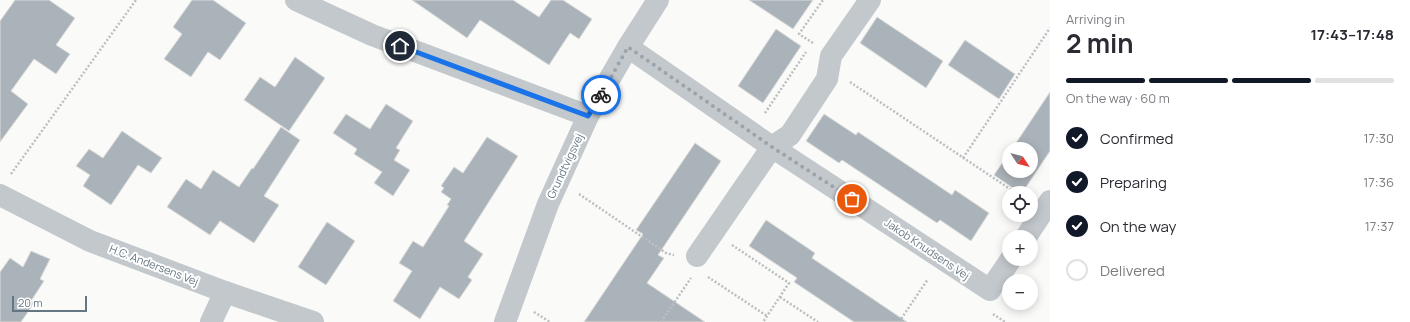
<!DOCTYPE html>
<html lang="en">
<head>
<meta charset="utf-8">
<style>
	:root { --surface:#fff; --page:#f2f2f3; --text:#2b2b33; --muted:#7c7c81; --line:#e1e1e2; --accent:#111827 }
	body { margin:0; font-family:Manrope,sans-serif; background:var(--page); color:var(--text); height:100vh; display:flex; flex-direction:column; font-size:15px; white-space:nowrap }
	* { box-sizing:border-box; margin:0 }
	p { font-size:13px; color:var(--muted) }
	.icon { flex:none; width:22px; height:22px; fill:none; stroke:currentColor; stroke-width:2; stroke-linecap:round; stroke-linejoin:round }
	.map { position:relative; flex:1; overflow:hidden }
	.panel { display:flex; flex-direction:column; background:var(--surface); width:360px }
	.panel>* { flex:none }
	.needle { width:26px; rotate:126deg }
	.controls { position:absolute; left:1002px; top:142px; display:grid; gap:8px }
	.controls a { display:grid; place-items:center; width:36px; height:36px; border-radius:50%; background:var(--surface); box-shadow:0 2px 10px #0003; font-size:20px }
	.scale { position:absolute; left:12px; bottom:10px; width:75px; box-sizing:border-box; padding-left:4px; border:2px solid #657683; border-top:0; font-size:11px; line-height:14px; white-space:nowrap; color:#657683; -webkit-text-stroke:3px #fff; paint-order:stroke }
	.pin { position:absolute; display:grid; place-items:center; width:34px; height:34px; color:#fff; margin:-17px; border:2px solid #fff; border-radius:50%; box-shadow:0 1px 4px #0007 }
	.courier { position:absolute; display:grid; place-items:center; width:40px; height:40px; margin:-20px; border:3px solid #1a73e8; border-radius:50%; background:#fff; color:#222; box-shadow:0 1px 5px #0007 }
	.head em { font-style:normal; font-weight:700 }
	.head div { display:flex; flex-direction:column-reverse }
	.head { display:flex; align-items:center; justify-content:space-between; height:68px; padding:0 16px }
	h1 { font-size:26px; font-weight:700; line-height:30px }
	.bar { display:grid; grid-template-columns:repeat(4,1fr); gap:6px 4px; align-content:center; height:48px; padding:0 16px }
	.bar i { height:5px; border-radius:3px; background:var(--line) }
	.bar .selected { background:var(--accent) }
	.bar p { grid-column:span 4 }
	ol { padding:0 16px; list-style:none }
	li { display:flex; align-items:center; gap:12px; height:44px }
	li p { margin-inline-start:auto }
	li .icon { padding:4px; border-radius:50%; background:var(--accent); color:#fff; stroke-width:4 }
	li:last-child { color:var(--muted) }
	li i { width:22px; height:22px; border:2px solid var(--line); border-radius:50% }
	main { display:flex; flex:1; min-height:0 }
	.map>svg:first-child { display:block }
	.building { fill:#aab3b9; stroke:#dcdcda }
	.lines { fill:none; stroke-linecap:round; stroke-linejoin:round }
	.path { stroke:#bbbfc2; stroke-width:2.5; stroke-dasharray:2 2; stroke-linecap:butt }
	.minor { stroke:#c3c8cc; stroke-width:22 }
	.done { stroke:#99a4ac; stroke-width:4; stroke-dasharray:0 7.2 }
	.route { stroke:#1a73e8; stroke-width:5 }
	.labels { text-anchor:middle; stroke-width:4; stroke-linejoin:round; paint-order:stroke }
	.street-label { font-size:11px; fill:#657683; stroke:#fff }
</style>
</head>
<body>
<main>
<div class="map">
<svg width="1050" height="322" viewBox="0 0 1050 322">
	<rect width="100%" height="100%" fill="#fafaf8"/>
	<g class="building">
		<polygon points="15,0 49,0 75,18 56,45 70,54 56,74 34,59 11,91 28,104 0,142 0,21"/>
		<polygon points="192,0 213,0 246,23 220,60 208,52 191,77 164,59 182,34 173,27"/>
		<polygon points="412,0 513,0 539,17 551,0 563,0 592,19 579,39 570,33 549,65 480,20 467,38"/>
		<polygon points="749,0 813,0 793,29"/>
		<polygon points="877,17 943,61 926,88 860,43"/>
		<polygon points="776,29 801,46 763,103 738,86"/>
		<polygon points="965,40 1015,74 999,99 948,65"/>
		<polygon points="295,57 325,78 289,131 244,100 260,77 275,87"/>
		<polygon points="1050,92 1050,151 1022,193 1020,193 994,175 1009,153 1009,171 1031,171 1031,149 1012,149"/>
		<polygon points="386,104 413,121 396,148 400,150 394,160 410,170 393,196 374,183 382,172 354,154 357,149 333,133 346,114 370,129"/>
		<polygon points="824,114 856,135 858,132 952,195 955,190 989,213 971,241 940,220 937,223 842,160 839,163 806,141"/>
		<polygon points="281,127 300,140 264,196 279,205 254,243 220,221 210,235 167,207 186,179 201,189 213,170 239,187 252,168 253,169"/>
		<polygon points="122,131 162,158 151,173 138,165 111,205 83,186 90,175 76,166 89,149 103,158"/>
		<polygon points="487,137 518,156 464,241 483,254 468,277 472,280 459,299 440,287 420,319 393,301 412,271 399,263 413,241 423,247 449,206 447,205 451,199 441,192 444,188 441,186 454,167 463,173"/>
		<polygon points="695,143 721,161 658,255 664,258 647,283 705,322 584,322 643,234 636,230"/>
		<polygon points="766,220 815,253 812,258 907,322 854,322 794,282 797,278 749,246"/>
		<polygon points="327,222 355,241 326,285 298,267"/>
		<polygon points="31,251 50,259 40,279 44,281 31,301 34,303 21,322 0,322 0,272 10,258 23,267"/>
	</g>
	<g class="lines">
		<g class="path">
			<polyline points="813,43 799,34 823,0"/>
			<polyline points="850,82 1016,193"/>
			<polyline points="765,113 806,52"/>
			<polyline points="963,158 1050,28"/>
			<polyline points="11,174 136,0"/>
			<polyline points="579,194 666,253 674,255"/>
			<polyline points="732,245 789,283 763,322"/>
			<polyline points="708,277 767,316"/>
			<polyline points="780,297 818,322"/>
			<polyline points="534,312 550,322"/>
			<polyline points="993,314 1005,322"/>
			<polyline points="661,322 691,278"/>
			<polyline points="899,322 928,279"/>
		</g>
		<g class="minor">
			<polyline points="296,0 372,35 588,116"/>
			<polyline points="628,47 772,147 990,290 1011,259"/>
			<polyline points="0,195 90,241 225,292 313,322"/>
			<polyline points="1026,237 1050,201"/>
			<polyline points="697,256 772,147 790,135 827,79 831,56 870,0"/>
			<polyline points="211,322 225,292"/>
			<polyline points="505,322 548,204 588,116 628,47 658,0"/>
		</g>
	</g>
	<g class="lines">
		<polyline class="done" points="601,95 628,47 772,147 852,199"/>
		<polyline class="route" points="400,46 588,116 601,95"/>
	</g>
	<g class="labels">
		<g class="street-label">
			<text transform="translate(565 166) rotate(-65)" y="4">Grundtvigsvej</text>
			<text transform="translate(927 249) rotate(34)" y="4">Jakob Knudsens Vej</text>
			<text transform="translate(154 265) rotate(21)" y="4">H.C. Andersens Vej</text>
		</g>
	</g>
</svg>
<div class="controls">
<a><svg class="needle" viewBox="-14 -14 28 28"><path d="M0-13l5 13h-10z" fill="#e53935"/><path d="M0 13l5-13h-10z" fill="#7c7c81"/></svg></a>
<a><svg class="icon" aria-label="locate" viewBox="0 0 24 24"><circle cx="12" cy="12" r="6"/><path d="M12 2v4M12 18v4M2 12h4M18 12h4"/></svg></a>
<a>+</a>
<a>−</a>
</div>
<div class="scale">20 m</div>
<div class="pin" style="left:852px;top:199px;background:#ea580c"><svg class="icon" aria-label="bag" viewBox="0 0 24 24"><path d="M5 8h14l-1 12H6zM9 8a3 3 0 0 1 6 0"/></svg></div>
<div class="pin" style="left:400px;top:46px;background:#1f2937"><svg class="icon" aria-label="home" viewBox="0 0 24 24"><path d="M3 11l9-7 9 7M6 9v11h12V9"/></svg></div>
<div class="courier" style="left:601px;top:95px"><svg class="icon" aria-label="bike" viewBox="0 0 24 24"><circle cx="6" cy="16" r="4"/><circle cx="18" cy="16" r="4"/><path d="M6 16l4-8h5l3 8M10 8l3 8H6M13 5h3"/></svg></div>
</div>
<section class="panel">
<div class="head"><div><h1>2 min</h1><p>Arriving in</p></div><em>17:43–17:48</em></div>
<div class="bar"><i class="selected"></i><i class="selected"></i><i class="selected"></i><i></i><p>On the way · 60 m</p></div>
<ol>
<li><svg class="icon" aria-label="check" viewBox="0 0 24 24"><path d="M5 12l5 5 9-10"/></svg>Confirmed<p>17:30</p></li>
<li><svg class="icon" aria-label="check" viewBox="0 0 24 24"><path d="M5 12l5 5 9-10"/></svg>Preparing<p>17:36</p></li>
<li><svg class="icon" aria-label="check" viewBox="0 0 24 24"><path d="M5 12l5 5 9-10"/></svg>On the way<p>17:37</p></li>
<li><i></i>Delivered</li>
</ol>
</section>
</main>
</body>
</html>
